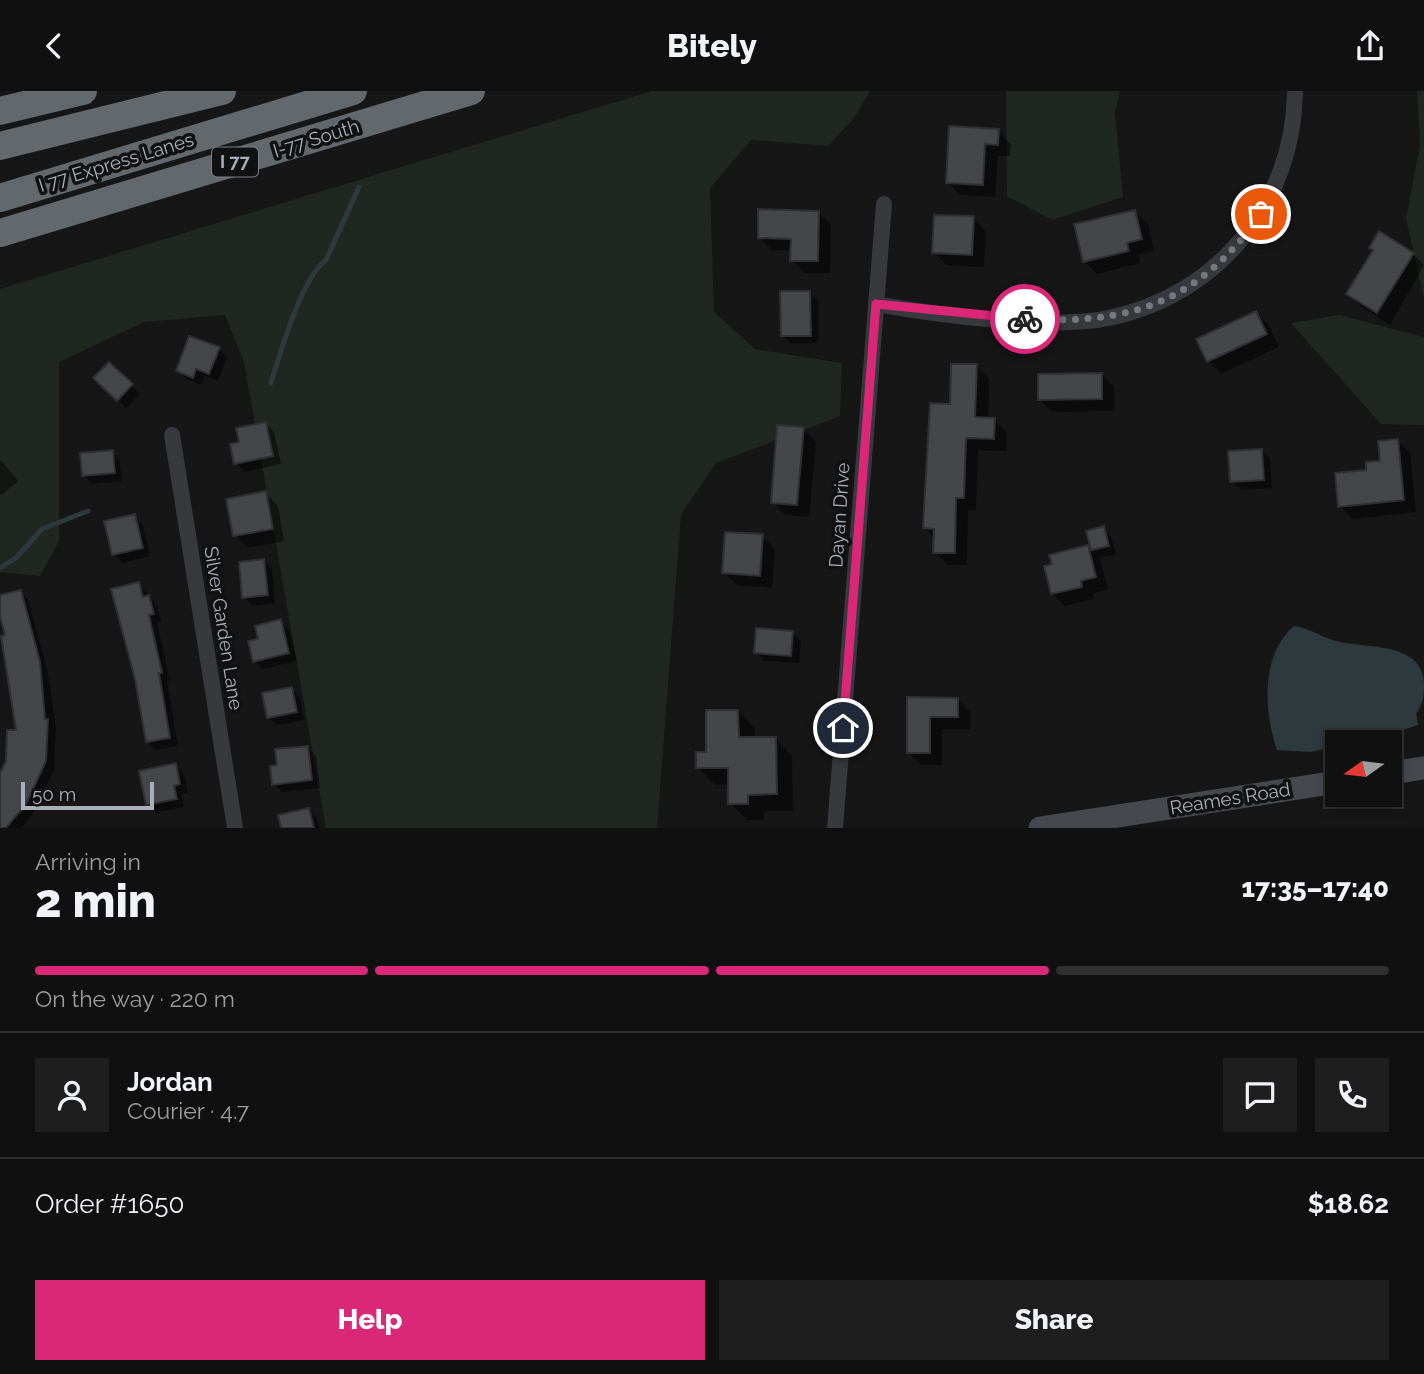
<!DOCTYPE html>
<html lang="en">
<head>
<meta charset="utf-8">
<style>
	:root { --surface:#101011; --page:#1e1e1f; --text:#f1f3f6; --muted:#9c9d9f; --line:#303031; --accent:#db2777 }
	body { margin:0; font-family:Raleway,sans-serif; background:var(--page); color:var(--text); height:100vh; display:flex; flex-direction:column; font-size:26px; white-space:nowrap }
	* { box-sizing:border-box; margin:0 }
	p { font-size:23px; color:var(--muted) }
	.icon { flex:none; width:38px; height:38px; fill:none; stroke:currentColor; stroke-width:2; stroke-linecap:round; stroke-linejoin:round }
	.map { position:relative; height:737px; overflow:hidden }
	.details { display:flex; flex-direction:column; background:var(--surface); flex:1 }
	.details>* { flex:none }
	.needle { width:46px; rotate:256deg }
	.fabs { position:absolute; left:1325px; top:639px; display:grid; gap:14px }
	.fabs a { display:grid; place-items:center; width:77px; height:77px; border-radius:0px; background:var(--surface); box-shadow:0 4px 10px #0003,0 0 0 2px var(--line); font-size:35px }
	.scale { position:absolute; left:21px; bottom:18px; width:133px; box-sizing:border-box; padding-left:7px; border:4px solid #a8afb7; border-top:0; font-size:19px; line-height:24px; white-space:nowrap; color:#a8afb7; -webkit-text-stroke:5px #111112; paint-order:stroke }
	.pin { position:absolute; display:grid; place-items:center; width:60px; height:60px; color:#fff; margin:-30px; border:4px solid #fff; border-radius:50%; box-shadow:0 2px 7px #0007 }
	.courier { position:absolute; display:grid; place-items:center; width:70px; height:70px; margin:-35px; border:5px solid #db2777; border-radius:50%; background:#fff; color:#222; box-shadow:0 2px 9px #0007 }
	.overview em { font-style:normal; font-weight:800 }
	.overview div { display:flex; flex-direction:column-reverse }
	.overview { display:flex; align-items:center; justify-content:space-between; height:119px; padding:0 35px }
	h1 { font-size:46px; font-weight:800; line-height:52px }
	.bar { display:grid; grid-template-columns:repeat(4,1fr); gap:10px 7px; align-content:center; height:84px; padding:0 35px }
	.bar i { height:9px; border-radius:5px; background:var(--line) }
	.bar .on { background:var(--accent) }
	.bar p { grid-column:span 4 }
	.line { display:flex; align-items:center; gap:18px; padding:0 35px; border-top:2px solid var(--line) }
	.line div { flex:1 }
	.round { display:grid; place-items:center; flex:none; width:74px; height:74px; border-radius:0px; background:var(--page) }
	.action { display:flex; gap:14px; margin-top:auto; padding:14px 35px }
	.action a { flex:1; height:80px; border-radius:0px; background:var(--accent); color:#fff; font-size:28px; font-weight:800; line-height:80px; text-align:center }
	.action a+a { background:var(--page); color:var(--text) }
	header { display:flex; justify-content:space-between; align-items:center; height:91px; padding:0 35px; background:var(--surface); font-size:32px; font-weight:800 }
	.map>svg:first-child { display:block }
	.green { fill:#202720 }
	.water { fill:#2e393d }
	.shadow { fill:#0007 }
	.lines { fill:none; stroke-linecap:round; stroke-linejoin:round }
	.stream { stroke:#2e393d; stroke-width:5 }
	.building { fill:#45464a; stroke:#303033; stroke-width:2 }
	.street { stroke:#37393c; stroke-width:16 }
	.secondary { stroke:#45484c; stroke-width:23 }
	.highway { stroke:#63686d; stroke-width:28 }
	.done { stroke:#75797f; stroke-width:7; stroke-dasharray:0 12.6 }
	.route { stroke:#db2777; stroke-width:9 }
	.labels { text-anchor:middle; stroke-width:7; stroke-linejoin:round; paint-order:stroke }
	.shield { fill:#111112; stroke:#7b8086; stroke-width:2 }
	.shield-label { font-size:18px; font-weight:bold; fill:#a8afb7 }
	.street-label { font-size:19px; fill:#a8afb7; stroke:#111112 }
</style>
</head>
<body>
<header><svg class="icon" aria-label="back" viewBox="0 0 24 24"><path d="M15 5l-7 7 7 7"/></svg>Bitely<svg class="icon" aria-label="share" viewBox="0 0 24 24"><path d="M12 15V3M7 8l5-5 5 5M5 13v7h14v-7"/></svg></header>
<div class="map">
<svg width="1424" height="737" viewBox="0 0 1424 737">
	<rect width="100%" height="100%" fill="#161617"/>
	<g class="green">
		<polygon points="652,0 870,0 854,27 828,55 751,49 710,97 714,221 755,258 842,272 840,325 716,372 681,423 657,737 326,737 244,271 225,224 144,231 59,271 59,450 40,485 0,481 0,198"/>
		<polygon points="1006,0 1120,0 1115,21 1123,106 1052,129 1007,105"/>
		<polygon points="1417,0 1424,0 1424,207 1406,128 1420,54"/>
		<polygon points="1339,224 1424,246 1424,334 1381,333 1291,232"/>
	</g>
	<path class="water" d="M1294 535C1311 537 1324 548 1340 551 1368 557 1424 552 1424 593 1424 606 1423 612 1416 623L1418 634 1369 650 1337 651V655L1311 661 1277 659C1264 621 1260 564 1294 535Z"/>
	<g class="shadow">
		<polygon points="998,40 1011,53 1010,65 998,65 995,106 960,104 947,91"/>
		<polygon points="818,121 831,134 830,182 805,182 792,169 792,159 772,159 759,146"/>
		<polygon points="1135,121 1148,133 1154,160 1138,164 1140,172 1097,183 1084,170"/>
		<polygon points="973,127 986,140 984,176 946,174 934,161"/>
		<polygon points="1380,143 1413,163 1424,174 1390,234 1361,215 1348,203 1375,160"/>
		<polygon points="809,201 818,210 818,252 791,253 783,244"/>
		<polygon points="1256,222 1269,235 1279,256 1221,283 1209,270 1199,249"/>
		<polygon points="219,258 227,266 218,290 205,285 201,294 186,288 178,279"/>
		<polygon points="109,273 140,303 126,317 96,287"/>
		<polygon points="976,275 989,288 988,329 994,329 1007,342 1006,360 978,359 976,419 968,419 967,474 948,474 935,461 935,447 925,437 952,314"/>
		<polygon points="1101,283 1114,296 1114,320 1052,321 1040,309"/>
		<polygon points="266,333 274,341 281,373 244,381 236,372"/>
		<polygon points="803,338 816,351 809,426 785,424 773,411"/>
		<polygon points="1397,350 1410,362 1416,421 1353,428 1340,415 1368,380 1382,371"/>
		<polygon points="1262,359 1270,368 1272,397 1241,399 1232,390"/>
		<polygon points="112,361 120,370 122,390 92,393 84,384"/>
		<polygon points="0,368 18,390 1,404 0,403"/>
		<polygon points="265,402 278,415 284,450 248,457 235,444"/>
		<polygon points="135,425 143,434 150,465 122,472 114,463"/>
		<polygon points="1103,437 1111,446 1116,463 1100,467 1108,499 1093,502 1094,508 1065,515 1053,503 1054,474 1088,456 1094,462 1088,441"/>
		<polygon points="762,445 775,458 772,497 737,494 724,482"/>
		<polygon points="263,470 272,479 275,512 253,515 244,506"/>
		<polygon points="139,493 157,515 161,531 157,532 170,590 167,590 178,655 156,659 147,650"/>
		<polygon points="20,501 28,509 48,581 56,638 54,679 34,721 22,737 0,737 0,686 18,641 0,506"/>
		<polygon points="280,530 289,539 297,570 263,578 255,570 260,549"/>
		<polygon points="792,542 801,550 799,572 764,570 756,561"/>
		<polygon points="291,598 300,606 304,629 277,634 268,626"/>
		<polygon points="909,608 957,608 970,621 970,638 942,638 942,674 921,674 908,661"/>
		<polygon points="738,620 755,637 755,648 776,648 792,665 793,720 764,720 764,729 747,729 730,712 730,693 715,694 698,677"/>
		<polygon points="308,657 316,665 320,697 282,701 274,693 279,676"/>
		<polygon points="175,674 184,683 188,701 181,703 184,716 156,722 147,714"/>
		<polygon points="308,719 317,727 319,737 283,737"/>
	</g>
	<g class="lines">
		<g class="stream">
			<path d="M271 292C280 262 302 186 326 169L359 96"/>
			<polyline points="0,477 16,467 42,438 88,420"/>
		</g>
	</g>
	<g class="building">
		<polygon points="949,35 999,38 998,54 985,53 983,94 946,92"/>
		<polygon points="758,118 819,120 818,170 790,170 791,148 758,147"/>
		<polygon points="1135,119 1142,148 1127,152 1129,160 1083,171 1074,133"/>
		<polygon points="934,124 974,125 972,164 932,162"/>
		<polygon points="1379,140 1414,162 1377,222 1346,203 1373,159 1369,157"/>
		<polygon points="780,200 810,200 811,245 781,245"/>
		<polygon points="1256,220 1267,243 1207,271 1196,248"/>
		<polygon points="189,245 220,256 209,283 196,278 193,287 176,280"/>
		<polygon points="109,271 133,293 117,310 93,287"/>
		<polygon points="951,273 977,273 975,326 995,327 994,348 966,347 964,407 956,407 955,462 933,462 934,438 923,437 930,312 950,313"/>
		<polygon points="1102,282 1102,308 1038,309 1038,283"/>
		<polygon points="266,331 273,365 234,373 230,353 239,351 236,337"/>
		<polygon points="777,334 804,336 797,414 771,412"/>
		<polygon points="1398,348 1404,409 1338,416 1335,382 1366,379 1366,371 1380,370 1378,350"/>
		<polygon points="1262,358 1264,389 1230,391 1228,360"/>
		<polygon points="113,359 115,382 82,385 80,362"/>
		<polygon points="266,400 273,438 233,445 226,408"/>
		<polygon points="135,423 143,457 112,464 104,430"/>
		<polygon points="1104,435 1109,455 1091,459 1086,440"/>
		<polygon points="725,441 763,443 760,485 722,482"/>
		<polygon points="1088,454 1096,486 1081,490 1082,496 1051,503 1044,475 1052,473 1049,464"/>
		<polygon points="264,468 268,504 242,507 239,471"/>
		<polygon points="139,491 143,506 149,504 154,523 149,524 162,582 159,582 170,647 146,651 135,588 111,498"/>
		<polygon points="21,499 40,571 45,628 48,628 46,670 26,713 6,737 0,737 0,682 6,670 7,639 16,639 1,545 5,544 0,525 0,504"/>
		<polygon points="281,528 289,562 253,571 248,550 258,548 255,535"/>
		<polygon points="756,537 793,540 791,565 754,562"/>
		<polygon points="292,596 297,621 267,627 262,602"/>
		<polygon points="907,606 958,607 958,626 930,626 930,662 907,662"/>
		<polygon points="706,619 738,619 739,646 776,646 777,703 748,704 748,713 728,713 728,677 696,677 696,661 706,661"/>
		<polygon points="308,655 312,689 272,694 270,675 277,674 275,658"/>
		<polygon points="176,672 180,693 174,695 177,708 146,714 139,680"/>
		<polygon points="309,717 314,737 281,737 278,724"/>
	</g>
	<g class="lines">
		<g class="street">
			<path d="M876 213C935 224 1052 239 1109 227 1219 204 1294 111 1295 0"/>
			<polyline points="172,344 235,737"/>
			<polyline points="835,737 884,113"/>
		</g>
		<g class="secondary">
			<polyline points="1390,682 1424,677"/>
			<polyline points="1040,737 1337,691"/>
		</g>
		<g class="highway">
			<polyline points="0,20 83,0"/>
			<polyline points="0,55 222,0"/>
			<polyline points="0,107 353,0"/>
			<polyline points="0,142 471,0"/>
		</g>
	</g>
	<g class="lines">
		<path class="done" d="M1025 228C1130 234 1198 212 1261 123"/>
		<polyline class="route" points="843,637 876,213 1025,228"/>
	</g>
	<g class="labels">
		<rect class="shield" x="212" y="56.5" width="46" height="29" rx="5"/>
		<g class="shield-label">
			<text x="235" y="77">I 77</text>
		</g>
		<g class="street-label">
			<text transform="translate(316 47) rotate(-17)" y="7">I-77 South</text>
			<text transform="translate(116 71) rotate(-17)" y="7">I 77 Express Lanes</text>
			<text transform="translate(839 424) rotate(-86)" y="7">Dayan Drive</text>
			<text transform="translate(224 537) rotate(81)" y="7">Silver Garden Lane</text>
			<text transform="translate(1230 707) rotate(-9)" y="7">Reames Road</text>
		</g>
	</g>
</svg>
<div class="fabs">
<a><svg class="needle" viewBox="-14 -14 28 28"><path d="M0-13l5 13h-10z" fill="#e53935"/><path d="M0 13l5-13h-10z" fill="#9c9d9f"/></svg></a>
</div>
<div class="scale">50 m</div>
<div class="pin" style="left:1261px;top:123px;background:#ea580c"><svg class="icon" aria-label="bag" viewBox="0 0 24 24"><path d="M5 8h14l-1 12H6zM9 8a3 3 0 0 1 6 0"/></svg></div>
<div class="pin" style="left:843px;top:637px;background:#1f2937"><svg class="icon" aria-label="home" viewBox="0 0 24 24"><path d="M3 11l9-7 9 7M6 9v11h12V9"/></svg></div>
<div class="courier" style="left:1025px;top:228px"><svg class="icon" aria-label="bike" viewBox="0 0 24 24"><circle cx="6" cy="16" r="4"/><circle cx="18" cy="16" r="4"/><path d="M6 16l4-8h5l3 8M10 8l3 8H6M13 5h3"/></svg></div>
</div>
<section class="details">
<div class="overview"><div><h1>2 min</h1><p>Arriving in</p></div><em>17:35–17:40</em></div>
<div class="bar"><i class="on"></i><i class="on"></i><i class="on"></i><i></i><p>On the way · 220 m</p></div>
<div class="line" style="height:126px"><a class="round"><svg class="icon" aria-label="person" viewBox="0 0 24 24"><circle cx="12" cy="8" r="4"/><path d="M4 21q1-7 8-7t8 7"/></svg></a><div><b>Jordan</b><p>Courier · 4.7</p></div><a class="round"><svg class="icon" aria-label="chat" viewBox="0 0 24 24"><path d="M4 5h16v11H9l-5 4z"/></svg></a><a class="round"><svg class="icon" aria-label="phone" viewBox="0 0 24 24"><path d="M5 4h4l2 5-3 2q2 4 5 5l2-3 5 2v4C11 20 4 13 5 4z"/></svg></a></div>
<div class="line" style="height:91px"><div>Order #1650</div><b>$18.62</b></div>
<div class="action"><a>Help</a><a>Share</a></div>
</section>
</body>
</html>
